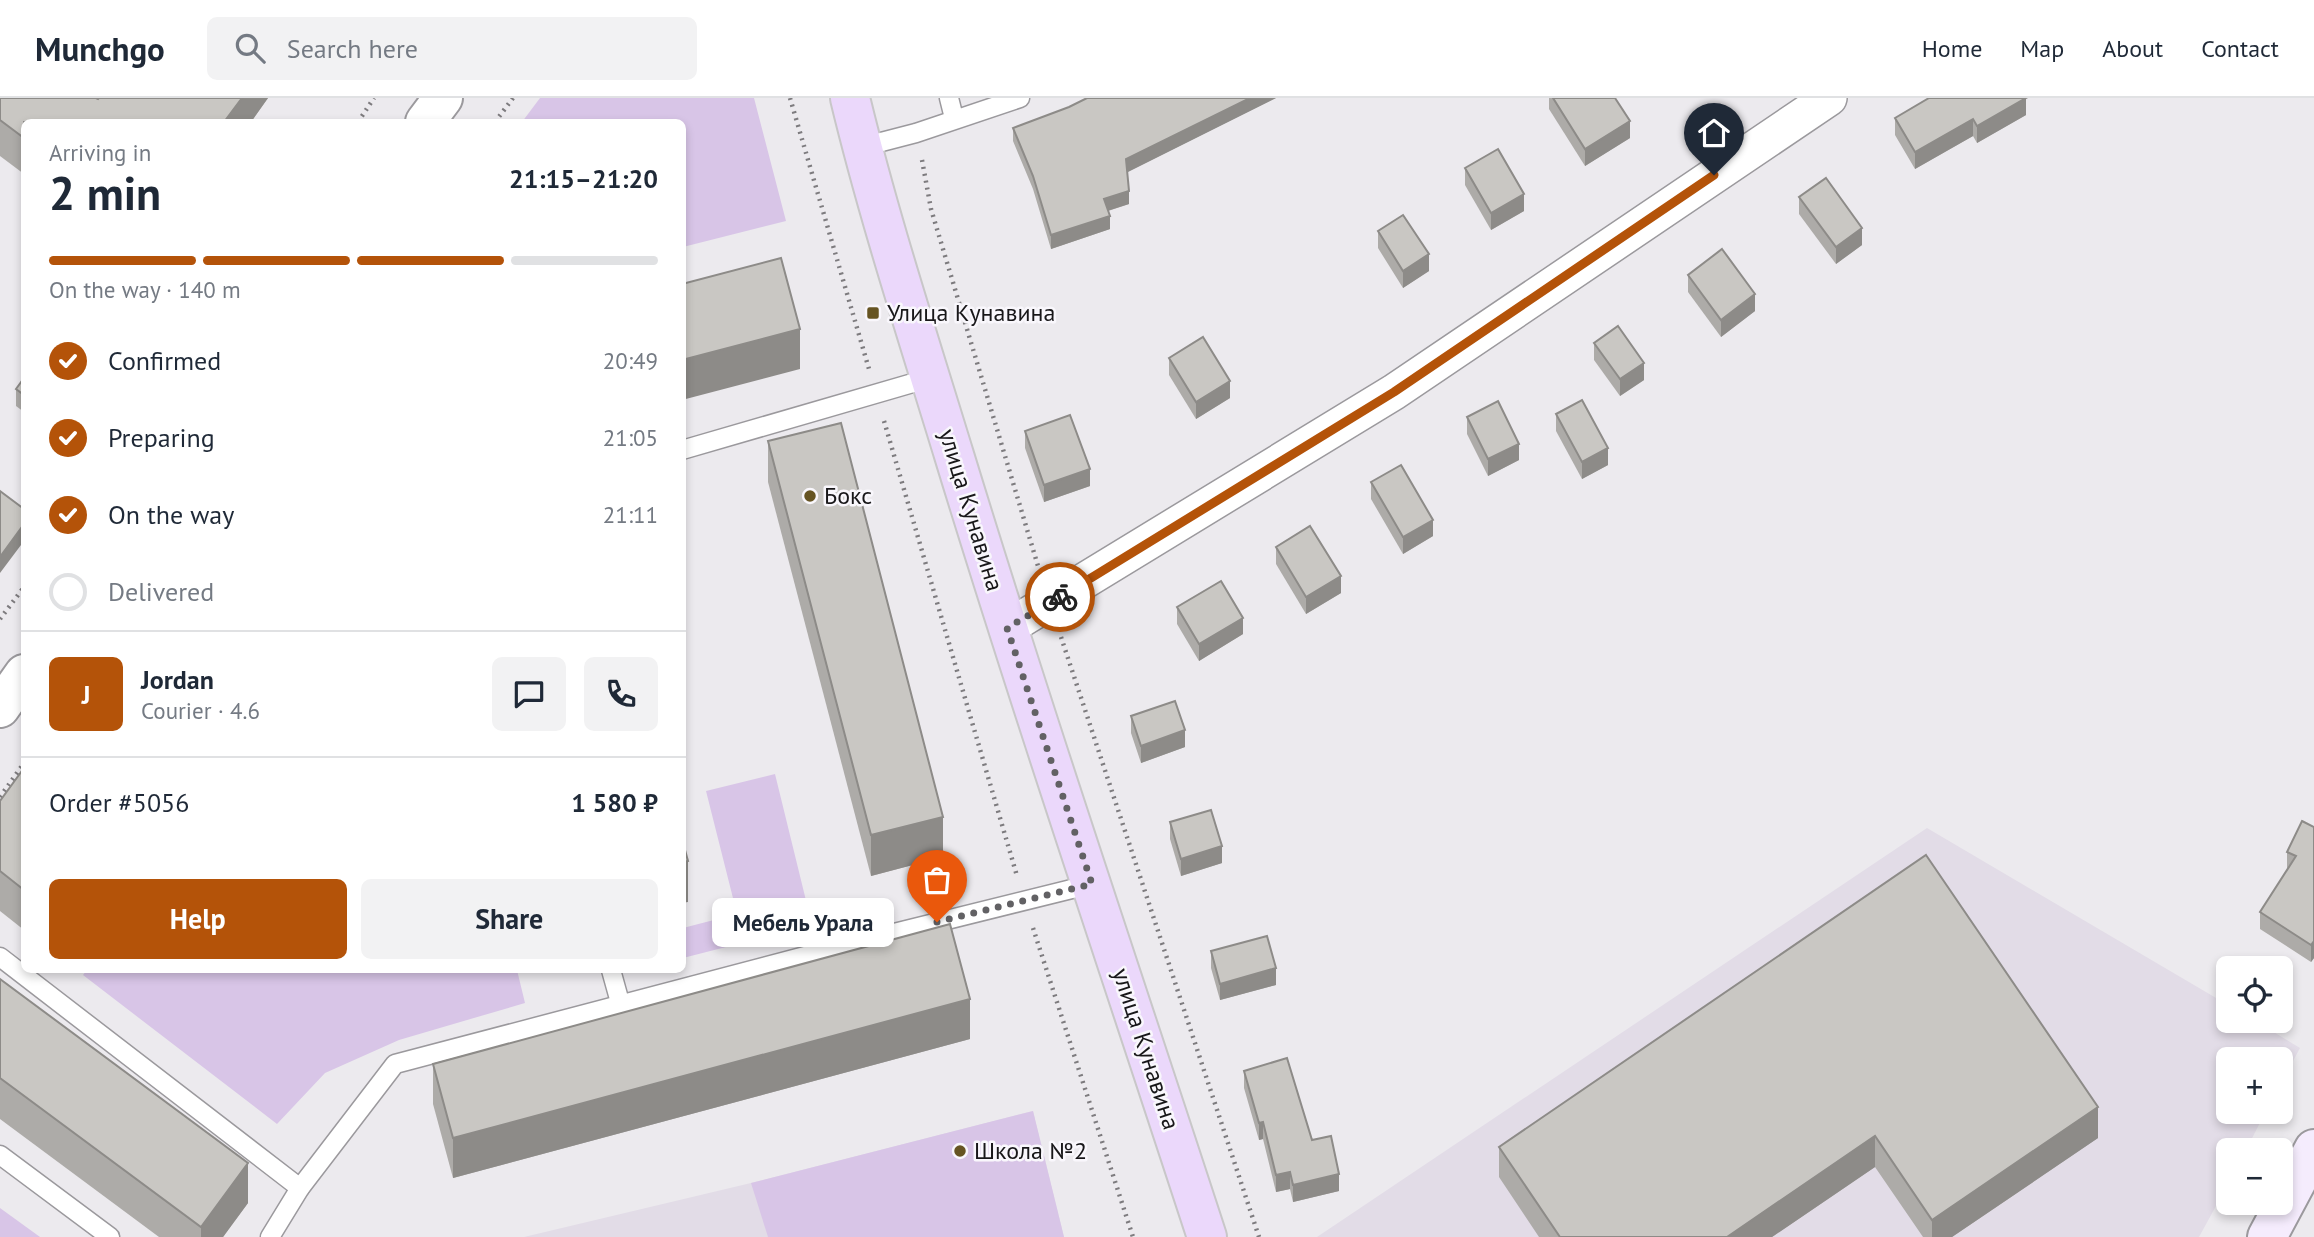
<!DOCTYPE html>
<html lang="en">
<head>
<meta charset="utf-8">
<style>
	:root { --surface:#fff; --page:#f2f2f3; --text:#1f2937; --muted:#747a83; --line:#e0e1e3; --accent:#b45309 }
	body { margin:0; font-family:"PT Sans",sans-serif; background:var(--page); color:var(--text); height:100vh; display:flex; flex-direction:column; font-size:26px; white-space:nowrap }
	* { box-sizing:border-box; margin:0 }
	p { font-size:23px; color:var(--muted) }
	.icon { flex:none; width:38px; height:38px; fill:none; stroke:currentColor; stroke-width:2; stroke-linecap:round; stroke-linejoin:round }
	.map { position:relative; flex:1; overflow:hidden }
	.side { position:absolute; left:21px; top:21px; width:665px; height:854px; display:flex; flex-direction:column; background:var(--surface); border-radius:10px; box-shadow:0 4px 10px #0003 }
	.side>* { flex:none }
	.fabs { position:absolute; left:2216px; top:858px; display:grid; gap:14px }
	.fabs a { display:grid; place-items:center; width:77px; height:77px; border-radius:10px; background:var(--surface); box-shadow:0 4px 10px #0003; font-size:35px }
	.pin { position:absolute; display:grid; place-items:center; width:60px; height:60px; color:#fff; margin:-72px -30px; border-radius:50% 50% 50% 0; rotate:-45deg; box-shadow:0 0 7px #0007 }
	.pin .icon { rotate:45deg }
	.courier { position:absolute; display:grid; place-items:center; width:70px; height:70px; margin:-35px; border:5px solid #b45309; border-radius:50%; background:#fff; color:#222; box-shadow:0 2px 9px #0007 }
	.bubble { position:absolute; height:49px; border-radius:10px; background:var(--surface); box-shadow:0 4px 10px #0003; font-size:23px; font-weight:800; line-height:49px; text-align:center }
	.summary em { font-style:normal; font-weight:800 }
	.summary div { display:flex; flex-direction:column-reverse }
	.summary { display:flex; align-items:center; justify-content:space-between; height:119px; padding:0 28px }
	h1 { font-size:46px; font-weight:800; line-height:52px }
	.bar { display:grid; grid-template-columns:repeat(4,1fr); gap:10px 7px; align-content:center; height:84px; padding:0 28px }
	.bar i { height:9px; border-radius:5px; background:var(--line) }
	.bar .on { background:var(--accent) }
	.bar p { grid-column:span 4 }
	.line { display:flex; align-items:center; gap:18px; padding:0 28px; border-top:2px solid var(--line) }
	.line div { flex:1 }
	.round { display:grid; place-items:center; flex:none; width:74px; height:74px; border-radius:10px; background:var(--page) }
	ol { padding:0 28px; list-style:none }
	li { display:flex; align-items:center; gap:21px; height:77px }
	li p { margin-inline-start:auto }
	li .icon { padding:7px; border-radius:50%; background:var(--accent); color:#fff; stroke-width:4 }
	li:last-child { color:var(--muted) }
	li i { width:38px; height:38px; border:4px solid var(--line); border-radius:50% }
	.action { display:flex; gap:14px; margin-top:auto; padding:14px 28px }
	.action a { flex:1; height:80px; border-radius:10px; background:var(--accent); color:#fff; font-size:28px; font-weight:800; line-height:80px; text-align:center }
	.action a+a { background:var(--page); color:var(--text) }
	header { display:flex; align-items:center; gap:42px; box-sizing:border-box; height:98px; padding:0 35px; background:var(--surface); border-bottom:2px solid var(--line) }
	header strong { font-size:33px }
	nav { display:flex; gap:38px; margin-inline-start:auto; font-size:24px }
	.search { width:490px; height:63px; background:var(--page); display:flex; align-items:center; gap:18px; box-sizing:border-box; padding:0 24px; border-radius:10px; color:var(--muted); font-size:26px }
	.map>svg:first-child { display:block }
	.built { fill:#e2dce7 }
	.green { fill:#d8c5e7 }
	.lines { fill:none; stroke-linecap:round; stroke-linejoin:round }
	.service-casing { stroke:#9b999d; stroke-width:21 }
	.minor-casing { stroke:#9b999d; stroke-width:38 }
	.tertiary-casing { stroke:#9b999d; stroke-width:42 }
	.secondary-casing { stroke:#9b999d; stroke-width:42 }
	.primary-casing { stroke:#c8c7c8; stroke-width:42 }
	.path { stroke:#7d7b7e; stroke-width:4.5; stroke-dasharray:2 5; stroke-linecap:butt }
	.service { stroke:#fff; stroke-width:18 }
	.minor { stroke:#fff; stroke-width:35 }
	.tertiary { stroke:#fff; stroke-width:38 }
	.secondary { stroke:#f5ecfd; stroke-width:38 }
	.primary { stroke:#ebd8fb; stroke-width:38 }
	.wall { fill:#adaba8 }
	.shaded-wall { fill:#8d8b88 }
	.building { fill:#c9c7c3; stroke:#8d8b88; stroke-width:2 }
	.done { stroke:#626164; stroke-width:7; stroke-dasharray:0 12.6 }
	.route { stroke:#b45309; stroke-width:9 }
	.poi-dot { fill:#665422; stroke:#f9f7fc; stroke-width:2.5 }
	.labels { text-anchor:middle; stroke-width:5; stroke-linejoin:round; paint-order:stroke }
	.poi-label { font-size:24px; fill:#181719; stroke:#f9f7fc; text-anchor:start }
	.street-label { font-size:24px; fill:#181719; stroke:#f9f7fc }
</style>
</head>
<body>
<header>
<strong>Munchgo</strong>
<div class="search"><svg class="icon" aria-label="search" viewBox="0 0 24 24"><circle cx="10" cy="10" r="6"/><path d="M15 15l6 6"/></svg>Search here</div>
<nav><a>Home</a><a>Map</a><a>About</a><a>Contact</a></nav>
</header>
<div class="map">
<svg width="2314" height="1139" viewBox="0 0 2314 1139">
	<rect width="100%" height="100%" fill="#eceaee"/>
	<g class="built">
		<polygon points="1927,730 2228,907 2228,922 2254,922 2300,950 2280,987 2280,961 2228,961 2228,1013 2266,1013 2246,1052 2228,1052 2228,1086 2199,1139 1317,1139"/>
		<polygon points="1033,1013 1064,1139 524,1139 751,1085"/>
	</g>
	<g class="green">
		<polygon points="540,0 754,0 786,123 683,149 682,24 522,24"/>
		<polygon points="775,676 812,827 683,860 683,830 737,816 706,693"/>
		<polygon points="87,872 517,872 525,905 399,942 325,975 277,1026 83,877"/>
		<polygon points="1033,1013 1064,1139 768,1139 751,1085"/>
		<polygon points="0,1110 40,1139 0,1139"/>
	</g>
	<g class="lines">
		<defs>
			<g id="service">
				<polyline points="949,0 954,20"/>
				<polyline points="862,49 916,35 1020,0"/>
				<polyline points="682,352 930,280"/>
				<polyline points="0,859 300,1090"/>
				<polyline points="611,872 621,908"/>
				<polyline points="0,1057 110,1139"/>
				<polyline points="270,1139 300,1090 395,966 866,842 1092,786"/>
			</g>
			<polyline id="minor" points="1007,530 1394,294 1829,0"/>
			<g id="tertiary">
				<polyline points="425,24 443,0"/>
				<polyline points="0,610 24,576"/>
			</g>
			<polyline id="secondary" points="2267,1139 2314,1051"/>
			<path id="primary" d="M850 0C879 120 918 239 954 357 1034 619 1122 878 1207 1139"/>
		</defs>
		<use href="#service" class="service-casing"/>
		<use href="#minor" class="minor-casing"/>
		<use href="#tertiary" class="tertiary-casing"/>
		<use href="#secondary" class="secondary-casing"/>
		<use href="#primary" class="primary-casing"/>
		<g class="path">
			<polyline points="790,0 869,271"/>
			<polyline points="358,24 374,0"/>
			<polyline points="495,24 513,0"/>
			<polyline points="922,62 931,111 1038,468"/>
			<polyline points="884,323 1017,778"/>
			<polyline points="0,521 24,489"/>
			<polyline points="1061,539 1259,1139"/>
			<polyline points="0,699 24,665"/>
			<polyline points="1033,830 1133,1139"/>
		</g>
		<use href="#service" class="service"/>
		<use href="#minor" class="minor"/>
		<use href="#tertiary" class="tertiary"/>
		<use href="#secondary" class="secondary"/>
		<use href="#primary" class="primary"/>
	</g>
	<g class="wall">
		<polygon points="0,0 98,1 99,0 268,0 251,24 24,24 24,76 0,58"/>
		<polygon points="1087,0 1276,0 1127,74 1129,106 1108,113 1110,131 1051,151 1033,91 1013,43 1013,30 1069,9"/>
		<polygon points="1549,0 1615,0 1630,40 1585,68 1549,11"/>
		<polygon points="2026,17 1977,45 1973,38 1915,71 1895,37 1895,20"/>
		<polygon points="1465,70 1524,113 1491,132 1465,87"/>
		<polygon points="1799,99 1862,147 1836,166 1799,116"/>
		<polygon points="1378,133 1429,173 1403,190 1378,150"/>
		<polygon points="1688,177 1755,213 1721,239 1688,194"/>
		<polygon points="1594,245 1644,282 1620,298 1594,262"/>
		<polygon points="1169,260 1230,300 1196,321 1169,277"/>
		<polygon points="24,280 24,314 16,308 16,291"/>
		<polygon points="1556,316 1608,367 1582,381 1556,333"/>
		<polygon points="1467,319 1519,362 1488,378 1467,336"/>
		<polygon points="1025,333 1090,388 1044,404 1025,350"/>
		<polygon points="768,343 943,759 871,778 768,384"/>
		<polygon points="1371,384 1433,438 1403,456 1371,401"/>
		<polygon points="1276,449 1341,495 1306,516 1276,466"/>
		<polygon points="1177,509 1243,536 1199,563 1177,526"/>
		<polygon points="1131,618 1185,649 1141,665 1131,635"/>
		<polygon points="24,670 24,832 0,813 0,703"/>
		<polygon points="1170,724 1222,765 1181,778 1170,741"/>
		<polygon points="2314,729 2314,860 2311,864 2260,831 2260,814 2288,771 2287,771 2287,754"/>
		<polygon points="1926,757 2098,1040 1952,1139 1923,1139 1875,1069 1772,1139 1539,1139 1499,1079 1499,1049"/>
		<polygon points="1211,853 1276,887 1220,902 1211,870"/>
		<polygon points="0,881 248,1105 223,1139 159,1139 0,1021"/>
		<polygon points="970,941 453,1080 433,1006 433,966"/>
		<polygon points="1244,973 1312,1042 1339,1093 1293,1104 1290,1091 1276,1094 1263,1041 1259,1042 1244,990"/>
	</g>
	<g class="shaded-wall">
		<polygon points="242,0 268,0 251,24 224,24"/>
		<polygon points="1250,0 1276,0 1126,75 1126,61"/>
		<polygon points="2026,0 2026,17 1977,45 1977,28"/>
		<polygon points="1973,21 1973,38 1915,71 1915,54"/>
		<polygon points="1630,23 1630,40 1585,68 1585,51"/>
		<polygon points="1129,93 1129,106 1104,114 1104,101"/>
		<polygon points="1524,96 1524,113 1491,132 1491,115"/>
		<polygon points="1110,118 1110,131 1051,151 1051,137"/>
		<polygon points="1862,130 1862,147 1836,166 1836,149"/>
		<polygon points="1429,156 1429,173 1403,190 1403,173"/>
		<polygon points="1755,196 1755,213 1721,239 1721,222"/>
		<polygon points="800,231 800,271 682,302 682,262"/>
		<polygon points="1644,265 1644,282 1620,298 1620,281"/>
		<polygon points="1230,283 1230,300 1196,321 1196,304"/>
		<polygon points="1519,346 1519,362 1488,378 1488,361"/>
		<polygon points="1608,350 1608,367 1582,381 1582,364"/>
		<polygon points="1090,371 1090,388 1044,404 1044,387"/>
		<polygon points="1433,422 1433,438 1403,456 1403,439"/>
		<polygon points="24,426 24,443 0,475 0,459"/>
		<polygon points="1341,478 1341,495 1306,516 1306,499"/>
		<polygon points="1243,520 1243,536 1199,563 1199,546"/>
		<polygon points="1185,632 1185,649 1141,665 1141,648"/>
		<polygon points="943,719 943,759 871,778 871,737"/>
		<polygon points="1222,748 1222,765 1181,778 1181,761"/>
		<polygon points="688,763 688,804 682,805 682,764"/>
		<polygon points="2314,843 2314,860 2311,864 2311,847"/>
		<polygon points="1276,870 1276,887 1220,902 1220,886"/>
		<polygon points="970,901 970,941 453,1080 453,1040"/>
		<polygon points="2098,1009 2098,1040 1952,1139 1932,1139 1932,1122"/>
		<polygon points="1263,1024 1263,1041 1259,1042 1259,1025"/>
		<polygon points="1875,1038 1875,1069 1772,1139 1727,1139"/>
		<polygon points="248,1065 248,1105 223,1139 201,1139 201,1129"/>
		<polygon points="1290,1074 1290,1091 1276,1094 1276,1077"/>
		<polygon points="1339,1076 1339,1093 1293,1104 1293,1087"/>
	</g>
	<g class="building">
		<polygon points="0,0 96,0 98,1 99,0 242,0 224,24 24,24 24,40 0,22"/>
		<polygon points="1087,0 1250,0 1126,61 1129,93 1104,101 1110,118 1051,137 1033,78 1013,30 1069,9"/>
		<polygon points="1553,0 1615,0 1630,23 1585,51"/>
		<polygon points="1929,0 2026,0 1977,28 1973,21 1915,54 1895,20"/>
		<polygon points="1498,51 1524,96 1491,115 1465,70"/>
		<polygon points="1826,80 1862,130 1836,149 1799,99"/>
		<polygon points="1403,117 1429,156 1403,173 1378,133"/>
		<polygon points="1722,151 1755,196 1721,222 1688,177"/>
		<polygon points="781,160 800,231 682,262 682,186"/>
		<polygon points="1618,228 1644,265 1620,281 1594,245"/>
		<polygon points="1203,239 1230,283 1196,304 1169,260"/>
		<polygon points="24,280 24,297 16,291"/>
		<polygon points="1582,302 1608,350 1582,364 1556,316"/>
		<polygon points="1498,303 1519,346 1488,361 1467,319"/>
		<polygon points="1070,317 1090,371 1044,387 1025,333"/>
		<polygon points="841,325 943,719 871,737 768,343"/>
		<polygon points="1401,367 1433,422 1403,439 1371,384"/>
		<polygon points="0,393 24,411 24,426 0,459"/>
		<polygon points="1310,428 1341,478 1306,499 1276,449"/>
		<polygon points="1221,483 1243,520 1199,546 1177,509"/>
		<polygon points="1175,603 1185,632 1141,648 1131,618"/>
		<polygon points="24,670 24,792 0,773 0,703"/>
		<polygon points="1211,712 1222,748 1181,761 1170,724"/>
		<polygon points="2302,723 2314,729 2314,843 2311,847 2260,814 2296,758 2287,754"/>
		<polygon points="682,741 688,763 682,764"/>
		<polygon points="1926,757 2098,1009 1932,1122 1875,1038 1727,1139 1560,1139 1499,1049"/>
		<polygon points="950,826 970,901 453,1040 433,966"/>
		<polygon points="1267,838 1276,870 1220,886 1211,853"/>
		<polygon points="0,881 248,1065 201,1129 0,980"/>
		<polygon points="1287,960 1312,1042 1331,1038 1339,1076 1293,1087 1290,1074 1276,1077 1263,1024 1259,1025 1244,973"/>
	</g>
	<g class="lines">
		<polyline class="done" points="937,824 1092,786 1007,530 1060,499"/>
		<polyline class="route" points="1060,499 1394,294 1714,77"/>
	</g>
	<g class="poi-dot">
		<rect x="866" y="208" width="14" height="14" rx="3.5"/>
		<circle cx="810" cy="398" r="7"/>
		<circle cx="960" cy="1053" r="7"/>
	</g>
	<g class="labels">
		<g class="poi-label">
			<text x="887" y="223">Улица Кунавина</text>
			<text x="824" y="406">Бокс</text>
			<text x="974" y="1061">Школа №2</text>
		</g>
		<g class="street-label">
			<text transform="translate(971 412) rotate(73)" y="8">улица Кунавина</text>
			<text transform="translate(1146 951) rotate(72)" y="8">улица Кунавина</text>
		</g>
	</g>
</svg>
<div class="fabs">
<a><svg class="icon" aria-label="locate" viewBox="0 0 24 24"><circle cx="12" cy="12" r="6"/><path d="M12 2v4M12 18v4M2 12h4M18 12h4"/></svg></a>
<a>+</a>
<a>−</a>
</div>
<div class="pin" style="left:937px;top:824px;background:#ea580c"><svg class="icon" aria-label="bag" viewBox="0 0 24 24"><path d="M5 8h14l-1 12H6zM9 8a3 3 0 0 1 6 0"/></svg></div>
<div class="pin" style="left:1714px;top:77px;background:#1f2937"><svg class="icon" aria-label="home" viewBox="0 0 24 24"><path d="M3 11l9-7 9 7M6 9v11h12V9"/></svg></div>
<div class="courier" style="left:1060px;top:499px"><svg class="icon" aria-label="bike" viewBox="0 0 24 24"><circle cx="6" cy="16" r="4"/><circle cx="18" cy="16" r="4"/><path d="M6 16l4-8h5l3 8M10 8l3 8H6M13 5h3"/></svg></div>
<div class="bubble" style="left:712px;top:800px;width:182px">Мебель Урала</div>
<section class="side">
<div class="summary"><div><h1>2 min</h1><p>Arriving in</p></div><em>21:15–21:20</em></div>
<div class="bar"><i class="on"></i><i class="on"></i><i class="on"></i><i></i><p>On the way · 140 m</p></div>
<ol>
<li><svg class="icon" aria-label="check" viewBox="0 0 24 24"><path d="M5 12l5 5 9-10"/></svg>Confirmed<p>20:49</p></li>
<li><svg class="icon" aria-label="check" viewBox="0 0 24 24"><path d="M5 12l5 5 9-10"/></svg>Preparing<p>21:05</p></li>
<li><svg class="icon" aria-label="check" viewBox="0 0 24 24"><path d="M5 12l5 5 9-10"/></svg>On the way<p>21:11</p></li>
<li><i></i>Delivered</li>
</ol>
<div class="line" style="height:126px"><b class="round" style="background:var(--accent);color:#fff">J</b><div><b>Jordan</b><p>Courier · 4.6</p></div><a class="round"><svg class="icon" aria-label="chat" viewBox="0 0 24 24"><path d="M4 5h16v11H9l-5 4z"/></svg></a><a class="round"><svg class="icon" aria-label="phone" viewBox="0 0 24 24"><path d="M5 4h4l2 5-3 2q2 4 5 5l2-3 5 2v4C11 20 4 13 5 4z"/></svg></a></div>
<div class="line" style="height:91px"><div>Order #5056</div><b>1 580 ₽</b></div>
<div class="action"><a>Help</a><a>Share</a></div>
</section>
</div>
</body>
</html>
